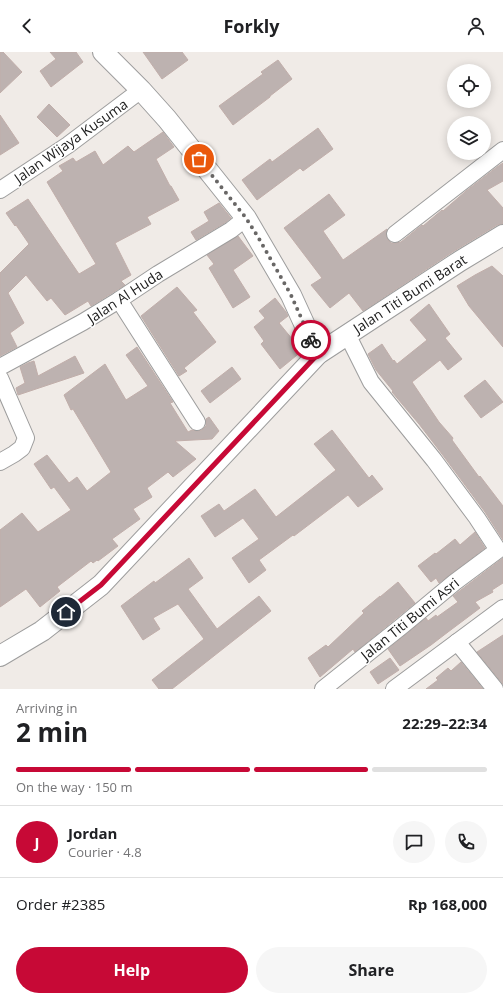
<!DOCTYPE html>
<html lang="en">
<head>
<meta charset="utf-8">
<style>
	:root { --surface:#fff; --page:#f6f6f6; --text:#202124; --muted:#757577; --line:#e0e0e0; --accent:#c70936 }
	body { margin:0; font-family:"Open Sans",sans-serif; background:var(--page); color:var(--text); height:100vh; display:flex; flex-direction:column; font-size:15px; white-space:nowrap }
	* { box-sizing:border-box; margin:0 }
	p { font-size:13px; color:var(--muted) }
	.icon { flex:none; width:22px; height:22px; fill:none; stroke:currentColor; stroke-width:2; stroke-linecap:round; stroke-linejoin:round }
	.map { position:relative; height:637px; overflow:hidden }
	.panel { display:flex; flex-direction:column; background:var(--surface); flex:1 }
	.panel>* { flex:none }
	.fabs { position:absolute; left:447px; top:12px; display:grid; gap:8px }
	.fabs a { display:grid; place-items:center; width:44px; height:44px; border-radius:50%; background:var(--surface); box-shadow:0 2px 10px #0003; font-size:20px }
	.pin { position:absolute; display:grid; place-items:center; width:34px; height:34px; color:#fff; margin:-17px; border:2px solid #fff; border-radius:50%; box-shadow:0 1px 4px #0007 }
	.courier { position:absolute; display:grid; place-items:center; width:40px; height:40px; margin:-20px; border:3px solid #c70936; border-radius:50%; background:#fff; color:#222; box-shadow:0 1px 5px #0007 }
	.head em { font-style:normal; font-weight:700 }
	.head div { display:flex; flex-direction:column-reverse }
	.head { display:flex; align-items:center; justify-content:space-between; height:68px; padding:0 16px }
	h1 { font-size:26px; font-weight:700; line-height:30px }
	.bar { display:grid; grid-template-columns:repeat(4,1fr); gap:6px 4px; align-content:center; height:48px; padding:0 16px }
	.bar i { height:5px; border-radius:3px; background:var(--line) }
	.bar .current { background:var(--accent) }
	.bar p { grid-column:span 4 }
	.line { display:flex; align-items:center; gap:10px; padding:0 16px; border-top:1px solid var(--line) }
	.line div { flex:1 }
	.round { display:grid; place-items:center; flex:none; width:42px; height:42px; border-radius:21px; background:var(--page) }
	.button { display:flex; gap:8px; margin-top:auto; padding:8px 16px }
	.button a { flex:1; height:46px; border-radius:24px; background:var(--accent); color:#fff; font-size:16px; font-weight:700; line-height:46px; text-align:center }
	.button a+a { background:var(--page); color:var(--text) }
	header { display:flex; justify-content:space-between; align-items:center; height:52px; padding:0 16px; background:var(--surface); font-size:18px; font-weight:700 }
	.map>svg:first-child { display:block }
	.building { fill:#bdb2b0; stroke:#c1aeaa }
	.lines { fill:none; stroke-linecap:round; stroke-linejoin:round }
	.minor-casing { stroke:#9d9d9d; stroke-width:18 }
	.tertiary-casing { stroke:#9d9d9d; stroke-width:22 }
	.minor { stroke:#fff; stroke-width:16 }
	.tertiary { stroke:#fff; stroke-width:20 }
	.done { stroke:#696766; stroke-width:4; stroke-dasharray:0 7.2 }
	.route { stroke:#c70936; stroke-width:5 }
	.labels { text-anchor:middle; stroke-width:3; stroke-linejoin:round; paint-order:stroke }
	.street-label { font-size:14px; fill:#202020; stroke:#fff }
</style>
</head>
<body>
<header><svg class="icon" aria-label="back" viewBox="0 0 24 24"><path d="M15 5l-7 7 7 7"/></svg>Forkly<svg class="icon" aria-label="person" viewBox="0 0 24 24"><circle cx="12" cy="8" r="4"/><path d="M4 21q1-7 8-7t8 7"/></svg></header>
<div class="map">
<svg width="503" height="637" viewBox="0 0 503 637">
	<rect width="100%" height="100%" fill="#f0ebe7"/>
	<g class="building">
		<polygon points="0,0 3,0 22,20 0,41"/>
		<polygon points="50,0 76,0 83,10 51,35 40,19 56,7"/>
		<polygon points="143,0 182,0 188,8 162,27"/>
		<polygon points="278,8 292,27 270,44 270,45 233,73 219,54 263,22 261,20"/>
		<polygon points="49,52 70,73 57,85 37,65"/>
		<polygon points="0,63 19,91 0,103"/>
		<polygon points="318,76 333,97 303,119 300,116 257,148 242,128 270,107 272,110"/>
		<polygon points="163,80 174,95 156,107 170,134 171,134 179,148 147,165 151,172 115,191 131,223 121,229 125,233 91,254 88,249 65,263 51,246 47,249 26,223 8,241 24,271 10,281 17,295 0,304 0,221 29,192 16,173 15,174 6,161 28,147 79,222 96,212 47,130 63,119 59,114 73,106 76,110 95,99 103,113 128,94 134,100"/>
		<polygon points="503,111 503,129 487,138 503,156 503,172 497,173 454,199 363,259 349,241 330,256 311,233 322,226 284,176 329,142 345,163 323,179 343,208 387,177 386,183 388,188 391,191 396,191 401,190 422,173 423,174 442,158 443,159 466,139 497,115"/>
		<polygon points="219,151 231,166 226,170 196,188 191,180 209,169 204,160"/>
		<polygon points="238,184 253,204 233,218 250,245 233,256 209,216 214,212 207,203"/>
		<polygon points="492,214 503,224 503,295 469,254 457,234 475,223"/>
		<polygon points="177,235 197,258 193,260 216,290 184,316 187,319 179,324 141,264"/>
		<polygon points="275,246 286,260 288,264 279,271 302,299 280,317 261,292 264,289 254,275 265,266 259,259"/>
		<polygon points="429,252 450,282 445,286 462,307 448,318 440,308 412,330 439,370 453,386 452,388 479,425 480,424 503,454 503,488 485,460 442,402 419,372 392,340 393,339 376,318 368,302 382,292 393,309 394,308 397,312 427,288 410,268"/>
		<polygon points="137,295 173,350 170,351 188,380 192,378 197,379 202,378 206,374 206,367 209,365 219,379 212,387 175,389 196,407 173,425 168,420 147,436 152,445 133,457 140,467 112,487 118,494 98,509 97,508 93,511 91,509 57,535 60,539 40,555 26,537 0,555 0,478 22,461 38,480 71,458 54,435 51,437 34,412 47,403 69,431 77,425 87,439 111,420 73,357 71,358 64,343 105,312 126,348 148,334 126,303"/>
		<polygon points="75,304 84,321 18,343 16,336 25,331 20,315 28,311 34,309 38,324"/>
		<polygon points="232,315 241,327 210,351 201,339"/>
		<polygon points="485,328 503,350 481,366 464,344"/>
		<polygon points="332,378 369,426 372,423 383,437 358,455 348,443 294,484 293,483 259,508 266,518 249,531 232,506 259,487 243,466 215,485 201,464 219,452 224,459 255,437 276,465 336,418 314,392"/>
		<polygon points="475,480 485,496 439,531 436,526 431,530 418,514 435,501 436,502 455,487 460,493"/>
		<polygon points="189,506 203,526 188,537 217,577 259,544 271,559 172,637 159,637 152,628 204,587 178,552 153,566 160,577 143,588 121,554 154,529 155,531"/>
		<polygon points="503,506 503,531 492,538 493,540 475,550 480,556 448,580 431,593 400,614 388,597 426,566 428,569 436,563 437,565 458,550 453,544"/>
		<polygon points="398,530 415,551 355,600 353,597 320,625 308,606 326,593 328,595 364,561 362,559 380,544 380,545"/>
		<polygon points="503,583 503,632 477,600"/>
		<polygon points="390,606 399,618 378,632 370,620"/>
		<polygon points="461,610 483,637 426,637 438,628 436,626 448,616 451,619"/>
	</g>
	<g class="lines">
		<defs>
			<g id="minor">
				<polyline points="0,138 68,93 141,38"/>
				<polyline points="395,182 503,98"/>
				<polyline points="119,248 197,370"/>
				<polyline points="0,315 83,270 119,248 158,222 231,178 246,166"/>
				<polyline points="0,326 26,386 22,396 14,402 0,410"/>
				<polyline points="457,590 495,637"/>
				<polyline points="323,637 402,574 455,530 498,498 477,466 434,408 371,330 348,284"/>
				<polyline points="394,637 503,556"/>
			</g>
			<g id="tertiary">
				<polyline points="103,0 141,38 167,67 246,166 291,243 318,302"/>
				<polyline points="0,604 42,579 101,533 318,302 460,209 503,183"/>
			</g>
		</defs>
		<use href="#minor" class="minor-casing"/>
		<use href="#tertiary" class="tertiary-casing"/>
		<use href="#minor" class="minor"/>
		<use href="#tertiary" class="tertiary"/>
	</g>
	<g class="lines">
		<polyline class="done" points="199,107 246,166 258,185 291,243 311,288"/>
		<polyline class="route" points="66,560 101,533 318,302 311,288"/>
	</g>
	<g class="labels">
		<g class="street-label">
			<text transform="translate(71 89) rotate(-35)" y="5">Jalan Wijaya Kusuma</text>
			<text transform="translate(410 242) rotate(-33)" y="5">Jalan Titi Bumi Barat</text>
			<text transform="translate(125 244) rotate(-33)" y="5">Jalan Al Huda</text>
			<text transform="translate(410 567) rotate(-39)" y="5">Jalan Titi Bumi Asri</text>
		</g>
	</g>
</svg>
<div class="fabs">
<a><svg class="icon" aria-label="locate" viewBox="0 0 24 24"><circle cx="12" cy="12" r="6"/><path d="M12 2v4M12 18v4M2 12h4M18 12h4"/></svg></a>
<a><svg class="icon" aria-label="layers" viewBox="0 0 24 24"><path d="M12 4l9 5-9 5-9-5zM3 14l9 5 9-5"/></svg></a>
</div>
<div class="pin" style="left:199px;top:107px;background:#ea580c"><svg class="icon" aria-label="bag" viewBox="0 0 24 24"><path d="M5 8h14l-1 12H6zM9 8a3 3 0 0 1 6 0"/></svg></div>
<div class="pin" style="left:66px;top:560px;background:#1f2937"><svg class="icon" aria-label="home" viewBox="0 0 24 24"><path d="M3 11l9-7 9 7M6 9v11h12V9"/></svg></div>
<div class="courier" style="left:311px;top:288px"><svg class="icon" aria-label="bike" viewBox="0 0 24 24"><circle cx="6" cy="16" r="4"/><circle cx="18" cy="16" r="4"/><path d="M6 16l4-8h5l3 8M10 8l3 8H6M13 5h3"/></svg></div>
</div>
<section class="panel">
<div class="head"><div><h1>2 min</h1><p>Arriving in</p></div><em>22:29–22:34</em></div>
<div class="bar"><i class="current"></i><i class="current"></i><i class="current"></i><i></i><p>On the way · 150 m</p></div>
<div class="line" style="height:72px"><b class="round" style="background:var(--accent);color:#fff">J</b><div><b>Jordan</b><p>Courier · 4.8</p></div><a class="round"><svg class="icon" aria-label="chat" viewBox="0 0 24 24"><path d="M4 5h16v11H9l-5 4z"/></svg></a><a class="round"><svg class="icon" aria-label="phone" viewBox="0 0 24 24"><path d="M5 4h4l2 5-3 2q2 4 5 5l2-3 5 2v4C11 20 4 13 5 4z"/></svg></a></div>
<div class="line" style="height:52px"><div>Order #2385</div><b>Rp 168,000</b></div>
<div class="button"><a>Help</a><a>Share</a></div>
</section>
</body>
</html>
